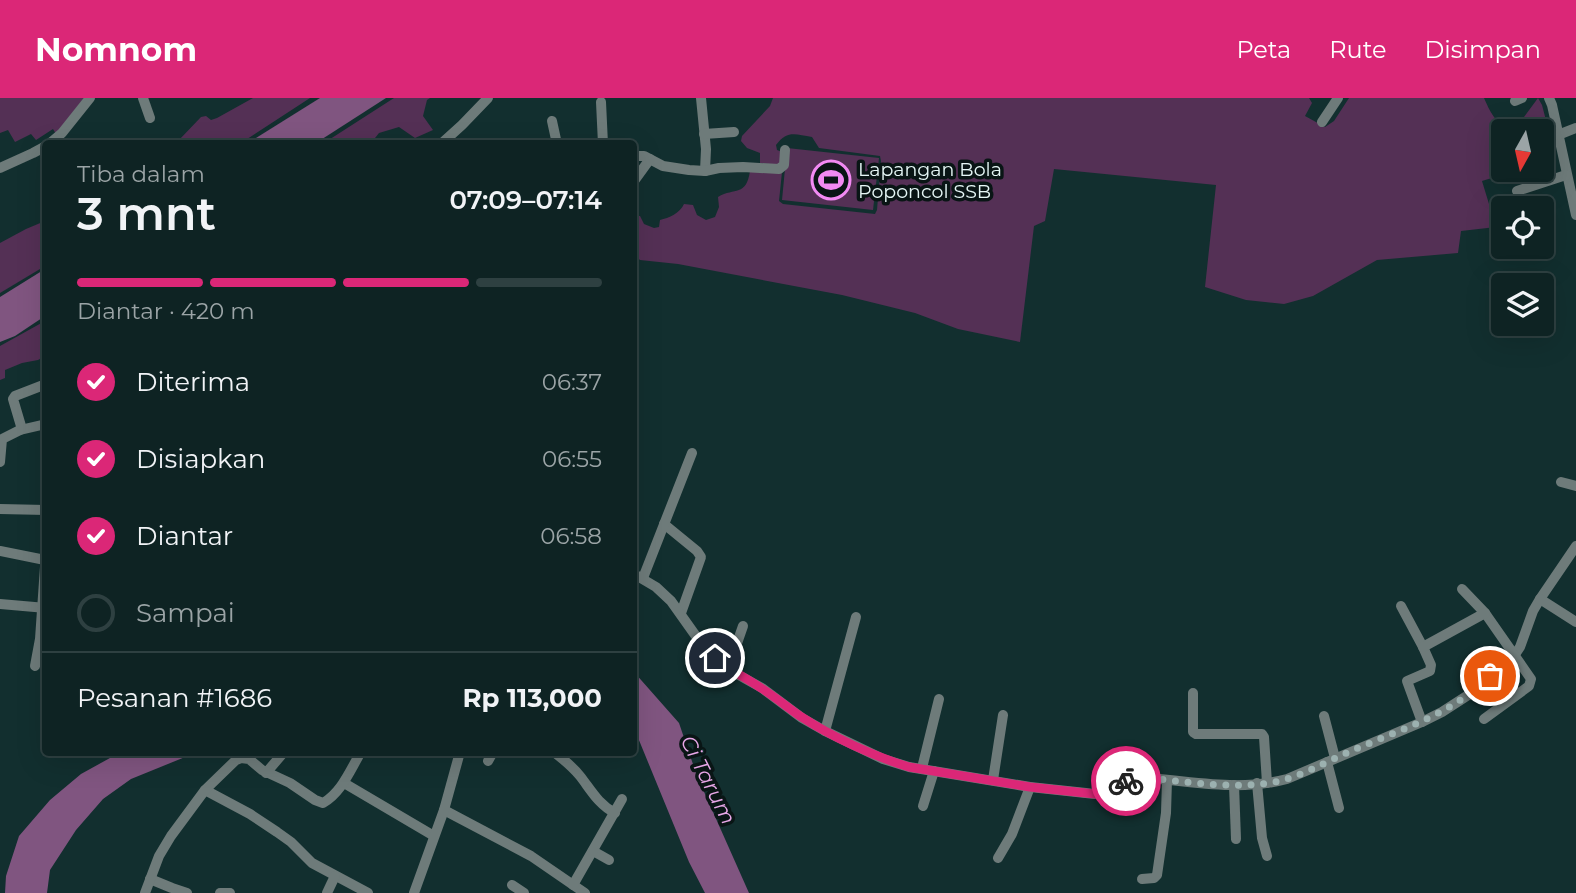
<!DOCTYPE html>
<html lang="id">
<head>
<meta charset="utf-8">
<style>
	:root { --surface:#0e2323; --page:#172b2b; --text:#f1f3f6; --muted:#9ba4a6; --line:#2e4041; --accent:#db2777 }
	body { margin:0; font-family:Montserrat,sans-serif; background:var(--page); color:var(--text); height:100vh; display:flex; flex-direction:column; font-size:26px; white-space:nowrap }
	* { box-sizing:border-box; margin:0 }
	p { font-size:23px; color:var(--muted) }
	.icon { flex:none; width:38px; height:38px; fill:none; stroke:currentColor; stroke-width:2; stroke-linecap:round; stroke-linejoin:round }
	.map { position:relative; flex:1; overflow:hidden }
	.details { position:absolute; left:42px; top:42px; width:595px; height:616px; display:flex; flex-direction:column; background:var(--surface); border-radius:7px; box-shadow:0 7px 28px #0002,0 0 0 2px var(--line) }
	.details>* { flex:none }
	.needle { width:46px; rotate:188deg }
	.fabs { position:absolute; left:1491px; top:21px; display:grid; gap:14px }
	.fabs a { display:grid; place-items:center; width:63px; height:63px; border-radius:7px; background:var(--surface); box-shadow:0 7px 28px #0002,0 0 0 2px var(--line); font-size:35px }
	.pin { position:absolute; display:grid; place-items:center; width:60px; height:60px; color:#fff; margin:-30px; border:4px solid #fff; border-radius:50%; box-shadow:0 2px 7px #0007 }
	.courier { position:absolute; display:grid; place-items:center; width:70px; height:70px; margin:-35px; border:5px solid #db2777; border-radius:50%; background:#fff; color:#222; box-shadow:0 2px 9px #0007 }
	.summary em { font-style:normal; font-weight:600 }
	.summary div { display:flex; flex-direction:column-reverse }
	.summary { display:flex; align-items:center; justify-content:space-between; height:119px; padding:0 35px }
	h1 { font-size:46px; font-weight:600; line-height:52px }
	.bar { display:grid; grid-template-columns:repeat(4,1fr); gap:10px 7px; align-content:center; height:84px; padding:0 35px }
	.bar i { height:9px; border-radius:5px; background:var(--line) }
	.bar .current { background:var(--accent) }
	.bar p { grid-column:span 4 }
	.line { display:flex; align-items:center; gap:18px; padding:0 35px; border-top:2px solid var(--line) }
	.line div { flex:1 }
	ol { padding:0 35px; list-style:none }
	li { display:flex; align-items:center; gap:21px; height:77px }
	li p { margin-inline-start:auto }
	li .icon { padding:7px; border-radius:50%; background:var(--accent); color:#fff; stroke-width:4 }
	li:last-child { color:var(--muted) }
	li i { width:38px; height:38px; border:4px solid var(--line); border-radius:50% }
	header { display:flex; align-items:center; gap:42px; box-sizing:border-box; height:98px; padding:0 35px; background:var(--accent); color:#fff }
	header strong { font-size:33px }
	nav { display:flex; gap:38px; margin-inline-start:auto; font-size:24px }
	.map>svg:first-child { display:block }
	.green { fill:#543055 }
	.water { fill:#805580 }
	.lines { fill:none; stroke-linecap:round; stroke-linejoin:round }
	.minor { stroke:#6e7b7a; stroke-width:10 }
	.done { stroke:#9cb1b0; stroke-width:7; stroke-dasharray:0 12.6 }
	.route { stroke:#db2777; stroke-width:9 }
	.labels { text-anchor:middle; stroke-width:7; stroke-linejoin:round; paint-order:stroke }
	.poi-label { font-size:19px; fill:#e6f7f6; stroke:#091515; text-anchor:start }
	.water-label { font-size:21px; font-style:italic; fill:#e8a7e8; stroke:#091515 }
</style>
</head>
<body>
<header>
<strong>Nomnom</strong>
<nav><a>Peta</a><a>Rute</a><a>Disimpan</a></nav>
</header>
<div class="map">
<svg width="1576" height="795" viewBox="0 0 1576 795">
	<rect width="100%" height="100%" fill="#122f2f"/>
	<g class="green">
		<polygon points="0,0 84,0 56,36 53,31 36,42 31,36 15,44 8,32 0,35"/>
		<polygon points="253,0 310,0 241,45 172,45 179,42 201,19 206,18 211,22 217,20"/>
		<polygon points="394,0 430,0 427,2 423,18 433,32 415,40 399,29 379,35 371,45 324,45"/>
		<path d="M773 0H1309L1312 5 1305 18 1325 29 1334 23 1349 0H1484C1492 18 1496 27 1516 30L1538 0 1542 7 1549 34 1542 36V33H1503V72H1527L1528 83 1514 85 1508 75 1482 83 1496 129 1461 133 1458 155 1377 162 1313 198 1284 206 1246 202 1205 189 1216 87 1054 71 1045 123 1034 128 1020 244 958 231 915 215 842 197 678 166 640 162 634 156V118H640L644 126 654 130 659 129 660 122C669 120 680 115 684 106L693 107 697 117 706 122 715 119 719 109 718 99C735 89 746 99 750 73L782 74 779 103 783 106 875 116 877 112 881 63 880 58 819 50 812 39C795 36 787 32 776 47L777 52 782 54V65L777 67 760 65V55L747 50 741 43 742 38 770 8Z"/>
		<polygon points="787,50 879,60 873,112 782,102"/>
		<polygon points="45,123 45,168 0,195 0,145 26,131"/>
		<polygon points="45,223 45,258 38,262 22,265 5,272 5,280 0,282 0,248"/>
	</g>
	<g class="water">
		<polygon points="320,0 386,0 316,45 248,45"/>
		<polygon points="45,171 45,218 15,238 0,244 0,199"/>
		<polygon points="634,574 679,625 697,678 749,795 705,795 689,764 634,630"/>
		<polygon points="119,655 195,655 131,681 103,701 76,732 50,772 47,795 5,795 6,778 19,738 50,702 81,676"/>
	</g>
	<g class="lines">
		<g class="minor">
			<polyline points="143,0 150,20"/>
			<polyline points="701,0 706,51 705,73"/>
			<polyline points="1549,0 1552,7 1576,117"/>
			<polyline points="1515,3 1522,0"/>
			<polyline points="601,4 603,46"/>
			<polyline points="552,23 557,46"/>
			<polyline points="1322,24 1338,0"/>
			<polyline points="704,36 734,34"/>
			<polyline points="1558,37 1576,30"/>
			<polyline points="49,46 62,35 90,0"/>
			<polyline points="441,46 462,27 488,0"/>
			<polyline points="634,58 644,58 663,68 689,72 705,73 719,70 743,69 779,71 784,67 785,52"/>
			<polyline points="0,70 33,55 46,48"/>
			<polyline points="634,83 650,61"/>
			<polyline points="1517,93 1566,77"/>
			<polyline points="20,332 46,326"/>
			<polyline points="0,364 2,341 20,332 21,328 13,301 15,298 46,286"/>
			<polyline points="1561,384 1576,388"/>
			<polyline points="0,411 46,412"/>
			<polyline points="664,426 697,453 701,459 681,515"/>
			<polyline points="0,453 45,462"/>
			<path d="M634 476 656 489 671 503 698 541 715 560 728 571 762 590 802 620 825 633 883 661 909 669 1030 689 1095 696 1107 695 1127 683 1140 679C1188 683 1239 694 1287 681L1422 624 1442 614 1476 592 1514 558 1520 549 1533 513 1540 501 1576 448"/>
			<polyline points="643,480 692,355"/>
			<polyline points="1462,491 1485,515 1531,581 1529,588 1484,621"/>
			<polyline points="1540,501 1576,524"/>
			<polyline points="0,506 46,510"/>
			<polyline points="1401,508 1423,549 1431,567 1430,573 1407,583 1422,624"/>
			<polyline points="1423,549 1485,515"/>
			<polyline points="35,568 40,541 46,454"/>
			<polyline points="728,571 743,528"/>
			<polyline points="1193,595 1193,634 1196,636 1262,636 1264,639 1267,685"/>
			<polyline points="1324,618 1335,660"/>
			<polyline points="825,633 856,519"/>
			<path d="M554 654C563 661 572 668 580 678 591 692 598 706 615 715"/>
			<polyline points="488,663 493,654"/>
			<polyline points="1327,664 1339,710"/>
			<polyline points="922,670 939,601"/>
			<polyline points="266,675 284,654"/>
			<polyline points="993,682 1003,617"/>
			<polyline points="344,685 434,738"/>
			<polyline points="1257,685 1262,740 1267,758"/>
			<polyline points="1234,687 1236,741"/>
			<polyline points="205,692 250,716 277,734 291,744 312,765 368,795"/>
			<polyline points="923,708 934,673"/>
			<polyline points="444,712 531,758 585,795"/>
			<polyline points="593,753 609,762"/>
			<polyline points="998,760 1012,736 1030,689"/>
			<polyline points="150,781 172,790 187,795"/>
			<polyline points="1142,781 1154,780 1157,777 1166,715 1167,682"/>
			<polyline points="512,787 524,795"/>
			<polyline points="573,787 622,701"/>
			<path d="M145 795 159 758 171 738 205 692 236 662 241 660 249 661 262 672 290 685 315 702 323 705C342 694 350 672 361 654"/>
			<polyline points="220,795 230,795"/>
			<polyline points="327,795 335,778"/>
			<polyline points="414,795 444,712 460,654"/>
		</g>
	</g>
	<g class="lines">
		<path class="done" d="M1126 683 1140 679C1182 683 1226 691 1269 685 1297 681 1323 665 1349 654 1398 632 1450 618 1490 578"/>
		<path class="route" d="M715 560C729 572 745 579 761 590 774 598 787 609 800 618 832 639 873 658 909 669L1030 689 1095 696 1107 695 1126 683"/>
	</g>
	<defs>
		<symbol id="stadium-ring" viewBox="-11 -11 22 22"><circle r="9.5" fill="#091515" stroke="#f28af3" stroke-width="1.5"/><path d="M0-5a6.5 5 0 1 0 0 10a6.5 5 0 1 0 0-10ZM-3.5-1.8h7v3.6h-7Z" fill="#f28af3"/></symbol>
	</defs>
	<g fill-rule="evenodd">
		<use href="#stadium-ring" x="809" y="60" width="44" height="44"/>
	</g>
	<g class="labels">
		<g class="poi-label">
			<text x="858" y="78">Lapangan Bola<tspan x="858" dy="22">Poponcol SSB</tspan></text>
		</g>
		<g class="water-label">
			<text transform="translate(708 682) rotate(63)" y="7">Ci Tarum</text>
		</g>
	</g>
</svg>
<div class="fabs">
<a><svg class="needle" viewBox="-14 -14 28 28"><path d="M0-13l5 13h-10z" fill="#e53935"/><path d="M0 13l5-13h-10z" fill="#9ba4a6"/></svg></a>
<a><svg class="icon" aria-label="locate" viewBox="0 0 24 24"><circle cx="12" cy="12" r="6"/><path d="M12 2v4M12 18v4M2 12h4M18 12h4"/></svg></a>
<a><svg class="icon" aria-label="layers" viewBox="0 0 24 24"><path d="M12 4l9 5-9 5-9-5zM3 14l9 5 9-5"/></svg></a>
</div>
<div class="pin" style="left:1490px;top:578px;background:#ea580c"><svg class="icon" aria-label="bag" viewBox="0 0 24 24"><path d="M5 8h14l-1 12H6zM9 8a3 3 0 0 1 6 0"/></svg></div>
<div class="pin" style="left:715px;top:560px;background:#1f2937"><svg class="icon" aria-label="home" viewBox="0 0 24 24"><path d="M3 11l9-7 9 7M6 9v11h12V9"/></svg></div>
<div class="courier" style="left:1126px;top:683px"><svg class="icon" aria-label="bike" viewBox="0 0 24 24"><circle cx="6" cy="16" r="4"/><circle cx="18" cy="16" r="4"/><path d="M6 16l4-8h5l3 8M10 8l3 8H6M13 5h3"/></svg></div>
<section class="details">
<div class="summary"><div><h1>3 mnt</h1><p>Tiba dalam</p></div><em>07:09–07:14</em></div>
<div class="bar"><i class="current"></i><i class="current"></i><i class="current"></i><i></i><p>Diantar · 420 m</p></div>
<ol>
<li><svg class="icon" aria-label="check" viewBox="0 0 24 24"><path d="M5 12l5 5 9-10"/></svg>Diterima<p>06:37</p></li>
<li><svg class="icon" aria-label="check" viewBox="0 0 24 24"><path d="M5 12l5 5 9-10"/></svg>Disiapkan<p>06:55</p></li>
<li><svg class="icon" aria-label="check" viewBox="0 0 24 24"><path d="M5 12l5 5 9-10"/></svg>Diantar<p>06:58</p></li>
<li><i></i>Sampai</li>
</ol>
<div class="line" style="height:91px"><div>Pesanan #1686</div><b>Rp 113,000</b></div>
</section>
</div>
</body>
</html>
